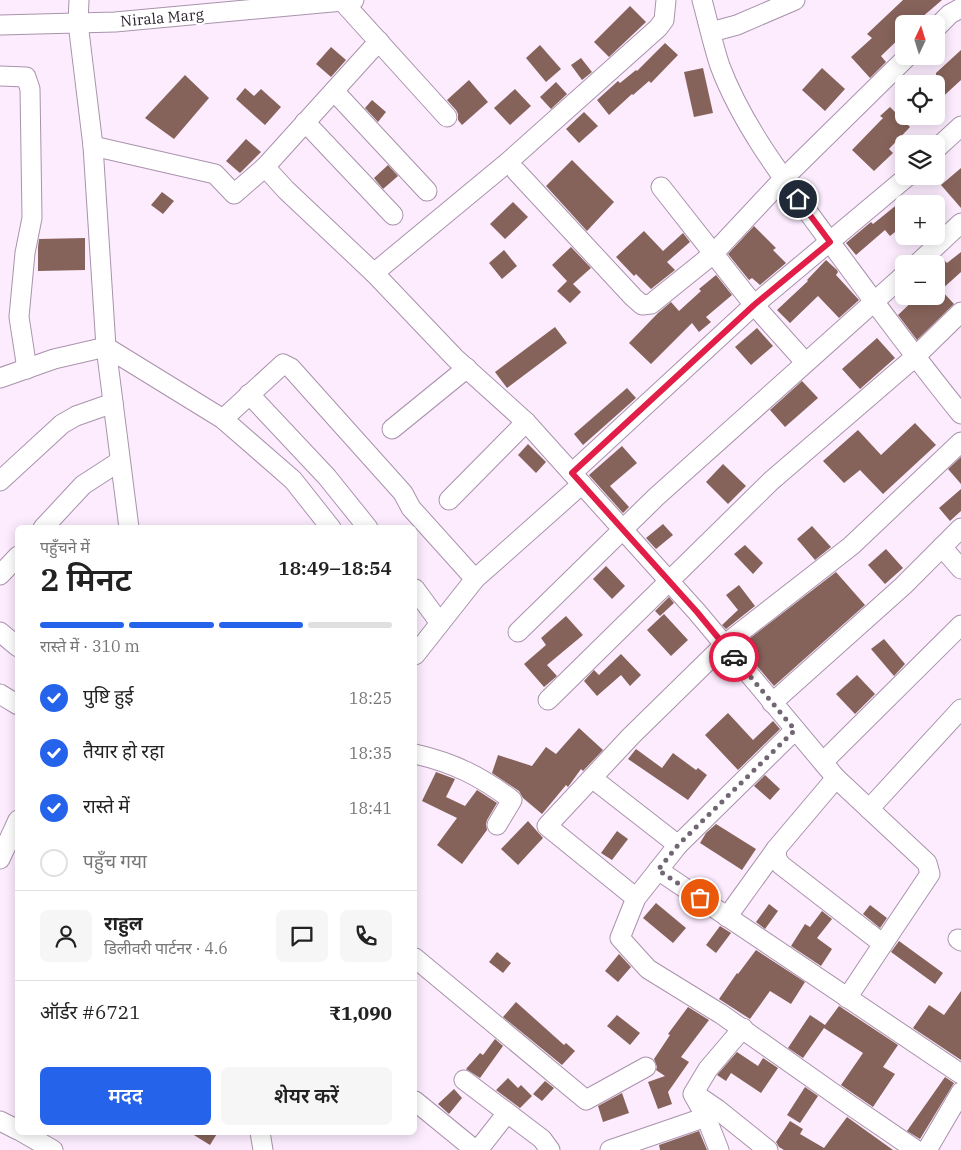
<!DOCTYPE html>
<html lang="hi">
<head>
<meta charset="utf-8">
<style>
	:root { --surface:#fff; --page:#f6f6f6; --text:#222; --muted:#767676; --line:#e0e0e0; --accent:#2563eb }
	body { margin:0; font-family:"IBM Plex Serif","Noto Sans Devanagari",serif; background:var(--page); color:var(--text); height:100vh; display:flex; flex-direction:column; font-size:19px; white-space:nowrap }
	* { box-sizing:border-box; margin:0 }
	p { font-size:16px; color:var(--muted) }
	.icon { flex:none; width:28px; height:28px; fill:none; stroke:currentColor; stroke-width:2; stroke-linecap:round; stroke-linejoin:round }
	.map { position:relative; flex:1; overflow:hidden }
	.panel { position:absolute; left:15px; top:525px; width:402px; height:610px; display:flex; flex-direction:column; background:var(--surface); border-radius:8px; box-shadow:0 2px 12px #0003 }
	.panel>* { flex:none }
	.needle { width:32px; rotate:4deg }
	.controls { position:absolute; left:895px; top:15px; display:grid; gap:10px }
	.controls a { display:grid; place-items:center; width:50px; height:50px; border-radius:8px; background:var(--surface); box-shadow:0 2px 12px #0003; font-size:25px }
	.pin { position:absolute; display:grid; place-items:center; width:42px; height:42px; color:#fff; margin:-21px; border:2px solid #fff; border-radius:50%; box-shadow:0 1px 5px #0007 }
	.courier { position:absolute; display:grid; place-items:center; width:50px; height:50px; margin:-25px; border:4px solid #e11d48; border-radius:50%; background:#fff; color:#222; box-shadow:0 1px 6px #0007 }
	.overview em { font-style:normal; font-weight:600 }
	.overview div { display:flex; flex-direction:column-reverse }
	.overview { display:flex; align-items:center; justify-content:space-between; height:85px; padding:0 25px }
	h1 { font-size:32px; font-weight:600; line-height:38px }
	.bar { display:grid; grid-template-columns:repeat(4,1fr); gap:8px 5px; align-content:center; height:60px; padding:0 25px }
	.bar i { height:6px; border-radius:4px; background:var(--line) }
	.bar .on { background:var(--accent) }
	.bar p { grid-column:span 4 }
	.line { display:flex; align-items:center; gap:12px; padding:0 25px; border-top:1px solid var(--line) }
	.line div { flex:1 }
	.round { display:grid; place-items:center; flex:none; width:52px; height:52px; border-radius:8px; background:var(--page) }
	ol { padding:0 25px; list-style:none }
	li { display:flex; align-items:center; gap:15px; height:55px }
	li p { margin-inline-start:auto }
	li .icon { padding:5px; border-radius:50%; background:var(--accent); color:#fff; stroke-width:4 }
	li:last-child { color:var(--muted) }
	li i { width:28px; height:28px; border:2px solid var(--line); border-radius:50% }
	.cta { display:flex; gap:10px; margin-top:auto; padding:10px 25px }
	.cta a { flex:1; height:58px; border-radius:8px; background:var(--accent); color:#fff; font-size:20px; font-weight:600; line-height:58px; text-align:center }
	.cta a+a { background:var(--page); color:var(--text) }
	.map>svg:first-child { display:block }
	.building { fill:#86635a }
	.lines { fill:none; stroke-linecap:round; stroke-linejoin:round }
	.minor-casing { stroke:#aa92ad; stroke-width:21 }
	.minor { stroke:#fff; stroke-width:19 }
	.done { stroke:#726674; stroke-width:5; stroke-dasharray:0 9 }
	.route { stroke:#e11d48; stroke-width:6 }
	.labels { text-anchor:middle; stroke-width:5; stroke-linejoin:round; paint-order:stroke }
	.street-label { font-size:15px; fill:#281e29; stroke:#fff }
</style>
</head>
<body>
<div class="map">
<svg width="961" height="1150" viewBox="0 0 961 1150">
	<rect width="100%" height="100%" fill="#fcecfe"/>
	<g class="building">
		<polygon points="903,0 942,0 914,24 904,24 904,34 881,56 886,62 870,78 851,57 872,38 867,34"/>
		<polygon points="630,6 646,22 609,57 594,42"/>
		<polygon points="665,43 678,55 651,83 649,81 633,95 632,94 609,115 597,100 618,81 620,83 636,70 637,71"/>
		<polygon points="540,45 561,69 546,82 526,58"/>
		<polygon points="331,47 346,60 331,77 316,64"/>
		<polygon points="961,50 961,80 936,103 936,73"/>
		<polygon points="581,58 592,72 582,80 571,65"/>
		<polygon points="703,68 713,113 694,117 684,72"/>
		<polygon points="822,68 845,89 825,111 802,90"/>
		<polygon points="185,75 209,98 174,139 145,118"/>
		<polygon points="469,80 488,102 462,125 458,120 458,114 456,110 447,100"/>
		<polygon points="556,82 567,94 551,109 540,97"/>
		<polygon points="245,88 254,96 261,89 281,107 265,125 236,99"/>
		<polygon points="515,89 531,106 510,125 494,108"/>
		<polygon points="372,100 386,112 378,122 365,108"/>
		<polygon points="890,107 910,127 889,149 893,153 874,171 852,150 883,118 880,116"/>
		<polygon points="584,112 598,126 579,143 566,129"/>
		<polygon points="246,139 261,152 240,173 226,161"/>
		<polygon points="572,160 614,202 587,231 546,186"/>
		<polygon points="388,165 398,176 383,189 374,178"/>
		<polygon points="961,168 961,208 941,185"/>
		<polygon points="162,192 174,201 163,214 151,205"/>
		<polygon points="904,199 904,225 890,236 885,230 856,255 846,243 871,222 873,224"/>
		<polygon points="513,202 528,217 505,239 490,224"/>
		<polygon points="754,226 776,248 773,250 786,263 760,285 752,278 749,280 728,254"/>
		<polygon points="644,231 663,251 683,233 690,242 667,262 675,270 651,289 636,274 634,276 616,257"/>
		<polygon points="85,238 85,270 38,271 38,247 39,239"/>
		<polygon points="571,247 591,268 573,284 581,292 570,303 557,291 567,281 552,265"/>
		<polygon points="504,250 517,266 502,279 489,263"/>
		<polygon points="961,252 961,272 941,290 954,304 917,340 898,315 918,296 936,296 936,261 941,257 947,263"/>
		<polygon points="826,260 837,270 838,272 836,275 859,300 839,318 818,296 790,323 777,310 808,281 807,280"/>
		<polygon points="716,275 732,295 706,317 711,322 699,332 692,323 651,364 629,343 658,313 671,302 679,311 701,291 699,289"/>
		<polygon points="555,327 567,343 507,388 495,372"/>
		<polygon points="757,328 773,346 751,365 735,347"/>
		<polygon points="877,338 895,358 860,389 842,369"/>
		<polygon points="802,381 818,398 785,427 770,410"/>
		<polygon points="627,388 636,398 583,445 574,434"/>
		<polygon points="915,423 936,445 883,494 860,470 844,483 823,461 858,430 881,455"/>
		<polygon points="528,444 546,462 536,473 518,455"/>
		<polygon points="622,446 637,463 610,486 629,507 623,513 589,475"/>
		<polygon points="961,457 961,484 948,469"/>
		<polygon points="723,464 746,486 728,504 706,482"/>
		<polygon points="961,489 961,511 950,521 939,508"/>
		<polygon points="663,524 673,535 656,549 646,538"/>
		<polygon points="812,526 831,547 815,560 797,539"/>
		<polygon points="745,545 763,563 753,574 734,554"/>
		<polygon points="886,549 903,568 885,584 868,565"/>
		<polygon points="606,566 625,586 612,599 593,579"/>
		<polygon points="836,572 865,605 774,686 740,646"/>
		<polygon points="739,585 755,606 726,629 722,625 738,610 726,595"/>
		<polygon points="669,597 674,603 660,616 655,611"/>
		<polygon points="664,614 688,640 671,656 647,630"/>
		<polygon points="566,616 583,635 547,665 557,676 544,687 524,664 546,645 541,638"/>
		<polygon points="884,639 905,664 894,676 871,649"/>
		<polygon points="621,654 641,675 630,686 621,675 597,696 584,681 594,670 599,675"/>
		<polygon points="857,675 875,694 855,714 836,694"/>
		<polygon points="728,713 753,740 773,721 780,729 738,770 705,735"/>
		<polygon points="579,728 603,750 583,771 581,769 568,787 566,785 542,814 523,798 519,791 492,773 498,755 532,766 546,747 556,754"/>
		<polygon points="636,749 662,768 673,753 696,770 698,768 707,775 688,800 628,759"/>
		<polygon points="436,772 455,779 446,797 465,806 477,790 497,803 487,820 486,824 487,830 462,864 437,845 457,818 422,801"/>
		<polygon points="765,775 780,789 770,800 754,786"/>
		<polygon points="528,821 543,838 518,865 501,849"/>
		<polygon points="716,824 756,849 742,870 700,843 706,833"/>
		<polygon points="617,831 628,839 612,860 601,853"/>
		<polygon points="656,903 686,928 673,943 643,918"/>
		<polygon points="769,904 778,911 765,929 756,922"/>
		<polygon points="870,905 887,918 880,928 863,914"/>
		<polygon points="822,911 832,919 817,938 832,949 821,966 791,946 805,924 810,927"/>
		<polygon points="720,926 731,933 716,953 706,945"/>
		<polygon points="899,941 943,973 935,984 891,952"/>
		<polygon points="756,950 805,982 791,1004 770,991 750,1019 719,999 737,973 738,974"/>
		<polygon points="497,952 511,963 503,973 489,962"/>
		<polygon points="619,954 631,967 618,982 605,971"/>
		<polygon points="961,991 961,1060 913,1028 929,1005 944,1015"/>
		<polygon points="516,1002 564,1045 566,1043 575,1051 562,1065 503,1017"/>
		<polygon points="839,1006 898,1045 883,1067 895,1074 873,1107 841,1085 863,1053 824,1028 803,1058 788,1048 810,1015 825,1025"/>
		<polygon points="688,1007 709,1020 681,1057 689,1062 668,1092 672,1104 658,1109 648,1082 665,1076 656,1070 657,1067 654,1059 670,1035 668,1034"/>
		<polygon points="617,1015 640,1033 630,1045 607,1026"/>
		<polygon points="495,1039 503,1046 480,1078 466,1069 480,1053 483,1055"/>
		<polygon points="737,1052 758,1066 763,1058 778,1068 761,1093 731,1073 726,1081 717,1075"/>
		<polygon points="945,1077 954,1083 920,1139 907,1131"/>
		<polygon points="508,1078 518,1088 521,1085 532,1096 520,1108 496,1090"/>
		<polygon points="545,1081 554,1088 542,1101 533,1094"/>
		<polygon points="805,1087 818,1096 800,1123 787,1115"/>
		<polygon points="454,1089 462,1098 449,1114 438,1104"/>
		<polygon points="622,1093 629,1113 603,1122 598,1106"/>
		<polygon points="847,1117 893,1150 784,1150 779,1147 776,1142 790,1121 803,1129 800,1134 824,1148"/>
		<polygon points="699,1131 707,1150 660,1150 659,1145"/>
		<polygon points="189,1132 218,1132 210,1145"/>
	</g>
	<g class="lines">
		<defs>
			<g id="minor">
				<polyline points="79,0 78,23 93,146 106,347 129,528"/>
				<path d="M702 0C708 22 713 45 720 66 744 130 790 187 830 242 873 300 915 358 961 414"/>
				<polyline points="342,1 447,117"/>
				<polyline points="0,25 115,22 354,0"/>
				<polyline points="936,28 950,14 961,8"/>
				<polyline points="711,32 737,25 795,0"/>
				<polyline points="0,76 26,77 30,89 32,218 25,253 19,317 27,369"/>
				<polyline points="334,91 427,191"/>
				<polyline points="305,122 393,215"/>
				<polyline points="93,146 215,174 234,194 265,167 286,190 374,273 455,358 526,422 697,612 836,778 927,863 930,874 883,944"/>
				<polyline points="936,149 961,126"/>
				<polyline points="265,167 379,41"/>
				<polyline points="516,171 633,297 642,305 651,304 713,254 784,178 908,56"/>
				<polyline points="661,187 754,305 805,362"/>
				<polyline points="917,264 961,223"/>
				<polyline points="374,273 508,162 658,28 664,20 666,0"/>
				<polyline points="0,378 54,359 106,347 223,419 293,480 331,528"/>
				<polyline points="249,394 327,477 368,528"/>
				<polyline points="223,419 283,364 291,368 403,493 411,508 475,579"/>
				<polyline points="392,429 467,368"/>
				<polyline points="572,473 754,305 908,176"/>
				<polyline points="0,481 62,424 76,416 113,403"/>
				<polyline points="449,500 526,422"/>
				<polyline points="43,528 83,485 120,461"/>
				<polyline points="942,547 961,569"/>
				<polyline points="0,575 18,556"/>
				<polyline points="415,589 440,623"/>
				<polyline points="0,632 18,647"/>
				<polyline points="518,632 656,497 904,275"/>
				<polyline points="415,655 475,579 582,484"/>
				<polyline points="0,694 18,705"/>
				<polyline points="548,700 771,481 915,357 961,312"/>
				<polyline points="772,703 903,586 961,528"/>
				<polyline points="795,730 678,845 636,898 620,938 648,969 721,1014 850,1105 916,1150"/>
				<path d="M415 754C454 763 480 776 512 800L497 825"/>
				<polyline points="823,762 961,625"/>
				<polyline points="592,778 678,845"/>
				<polyline points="836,778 776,849 777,859 781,865 883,944 847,998"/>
				<polyline points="869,809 961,709"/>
				<polyline points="0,859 18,820"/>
				<polyline points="658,870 961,1074"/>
				<polyline points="636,898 547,826 631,736 724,645 851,546 961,442"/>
				<polyline points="727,917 776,849"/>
				<polyline points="958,939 961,941"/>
				<polyline points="415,958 586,1100 646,1067"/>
				<polyline points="464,1080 542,1139 550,1150"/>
				<polyline points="695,1094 717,1109 768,1150"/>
				<polyline points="415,1101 475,1150"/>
				<polyline points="706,1117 693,1094 708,1069 743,1028"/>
				<polyline points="0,1121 18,1130"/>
				<polyline points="22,1132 53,1150"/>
				<polyline points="260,1132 263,1150"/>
				<polyline points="478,1150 507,1113"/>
				<polyline points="610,1150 706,1117 719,1150"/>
				<polyline points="927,1150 961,1092"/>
			</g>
		</defs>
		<use href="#minor" class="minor-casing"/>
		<use href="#minor" class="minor"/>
	</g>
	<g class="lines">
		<polyline class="done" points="700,898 658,870 678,845 795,730 734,657"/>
		<polyline class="route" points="734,657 697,612 572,473 754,305 830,242 798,199"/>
	</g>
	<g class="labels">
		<g class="street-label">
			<text transform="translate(162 18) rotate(-5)" y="5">Nirala Marg</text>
		</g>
	</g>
</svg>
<div class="controls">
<a><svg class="needle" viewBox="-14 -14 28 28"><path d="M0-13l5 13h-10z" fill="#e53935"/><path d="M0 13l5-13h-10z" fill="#767676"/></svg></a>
<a><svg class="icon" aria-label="locate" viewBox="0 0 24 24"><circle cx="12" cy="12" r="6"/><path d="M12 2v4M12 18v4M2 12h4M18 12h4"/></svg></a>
<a><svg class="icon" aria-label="layers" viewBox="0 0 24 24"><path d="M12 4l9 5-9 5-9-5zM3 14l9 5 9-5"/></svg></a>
<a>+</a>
<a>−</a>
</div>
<div class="pin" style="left:700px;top:898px;background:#ea580c"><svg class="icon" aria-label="bag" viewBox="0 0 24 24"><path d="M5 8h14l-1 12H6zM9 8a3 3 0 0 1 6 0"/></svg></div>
<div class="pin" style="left:798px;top:199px;background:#1f2937"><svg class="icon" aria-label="home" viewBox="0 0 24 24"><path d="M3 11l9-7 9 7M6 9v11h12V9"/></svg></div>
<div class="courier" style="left:734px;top:657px"><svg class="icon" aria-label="car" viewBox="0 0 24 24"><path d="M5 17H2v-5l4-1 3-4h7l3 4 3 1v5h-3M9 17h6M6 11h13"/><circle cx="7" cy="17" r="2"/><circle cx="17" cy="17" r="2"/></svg></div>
<section class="panel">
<div class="overview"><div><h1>2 मिनट</h1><p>पहुँचने में</p></div><em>18:49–18:54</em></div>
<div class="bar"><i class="on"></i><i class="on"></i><i class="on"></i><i></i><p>रास्ते में · 310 m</p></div>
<ol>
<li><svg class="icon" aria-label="check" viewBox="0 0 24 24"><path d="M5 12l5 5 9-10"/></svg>पुष्टि हुई<p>18:25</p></li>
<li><svg class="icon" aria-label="check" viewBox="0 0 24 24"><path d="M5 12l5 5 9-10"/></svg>तैयार हो रहा<p>18:35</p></li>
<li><svg class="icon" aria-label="check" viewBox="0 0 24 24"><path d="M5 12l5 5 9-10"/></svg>रास्ते में<p>18:41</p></li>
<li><i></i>पहुँच गया</li>
</ol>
<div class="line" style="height:90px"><a class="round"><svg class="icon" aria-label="person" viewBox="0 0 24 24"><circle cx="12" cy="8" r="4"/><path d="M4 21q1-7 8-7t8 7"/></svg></a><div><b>राहुल</b><p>डिलीवरी पार्टनर · 4.6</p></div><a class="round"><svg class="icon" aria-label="chat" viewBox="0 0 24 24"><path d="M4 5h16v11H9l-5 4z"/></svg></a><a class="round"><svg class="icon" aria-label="phone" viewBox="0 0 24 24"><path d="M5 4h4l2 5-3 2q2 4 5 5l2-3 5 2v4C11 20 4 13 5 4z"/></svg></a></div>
<div class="line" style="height:65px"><div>ऑर्डर #6721</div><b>₹1,090</b></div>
<div class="cta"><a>मदद</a><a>शेयर करें</a></div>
</section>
</div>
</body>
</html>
